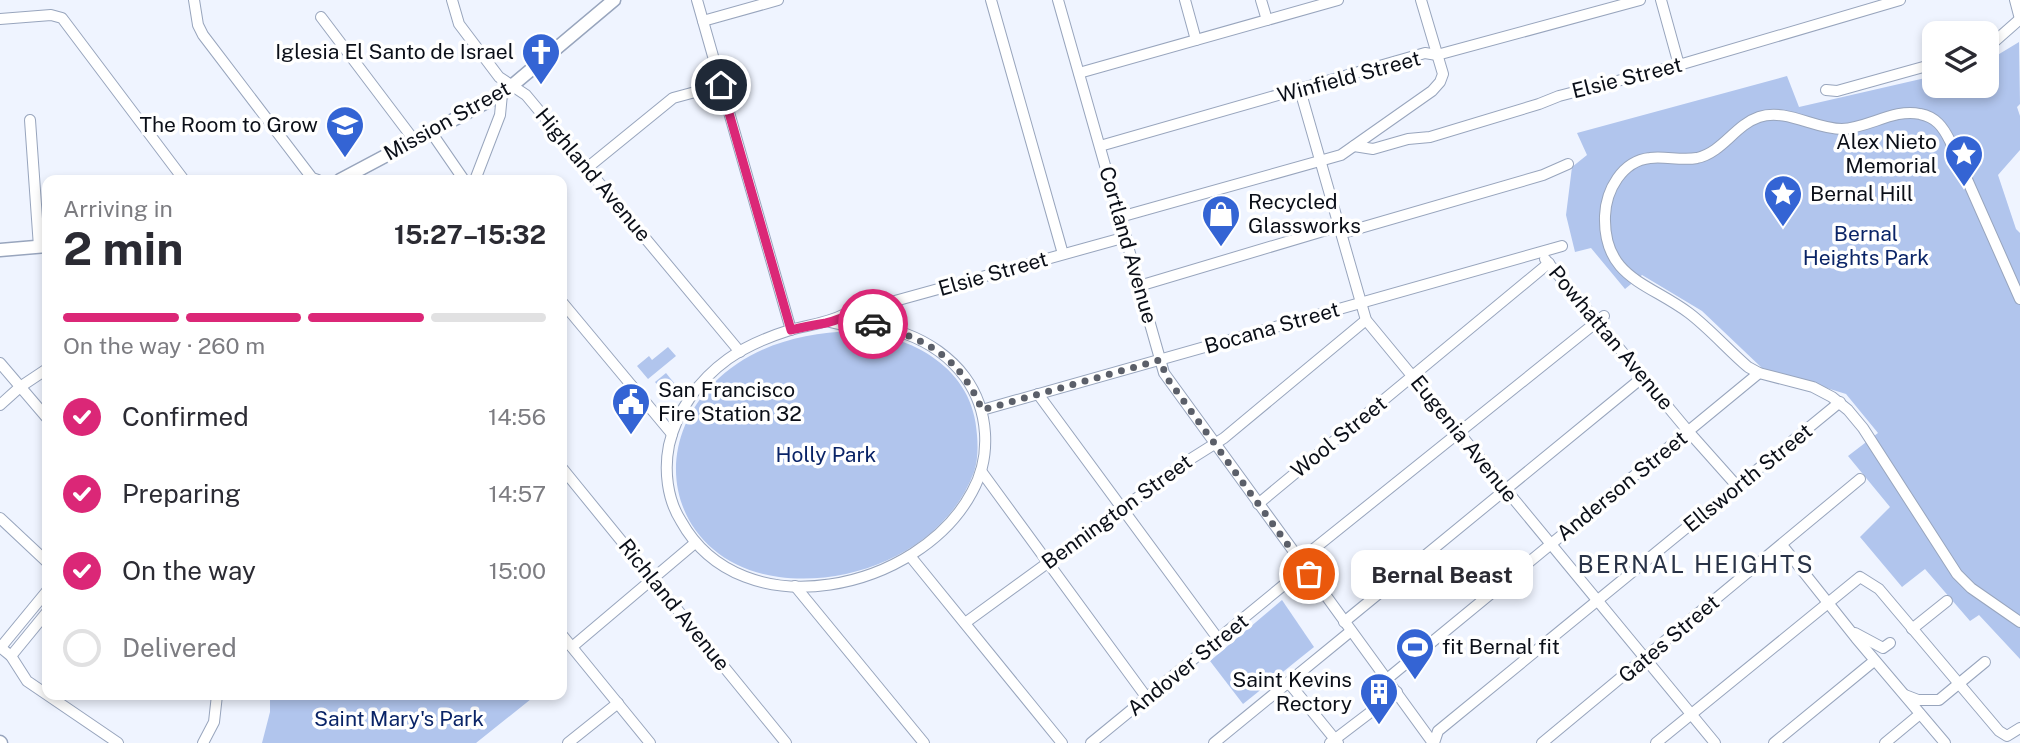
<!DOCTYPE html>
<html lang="en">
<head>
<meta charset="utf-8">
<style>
	:root { --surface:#fff; --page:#f2f2f3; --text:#2b2b33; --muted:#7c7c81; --line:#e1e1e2; --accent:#db2777 }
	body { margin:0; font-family:"Public Sans",sans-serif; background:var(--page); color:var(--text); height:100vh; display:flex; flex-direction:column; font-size:26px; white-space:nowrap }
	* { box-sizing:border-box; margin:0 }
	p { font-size:23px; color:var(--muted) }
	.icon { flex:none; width:38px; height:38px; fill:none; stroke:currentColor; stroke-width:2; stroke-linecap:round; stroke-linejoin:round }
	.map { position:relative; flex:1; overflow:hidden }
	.side { position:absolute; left:42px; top:175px; width:525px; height:525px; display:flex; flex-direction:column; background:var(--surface); border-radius:14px; box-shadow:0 4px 10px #0003 }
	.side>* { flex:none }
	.controls { position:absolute; left:1922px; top:21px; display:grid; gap:14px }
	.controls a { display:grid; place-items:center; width:77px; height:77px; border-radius:14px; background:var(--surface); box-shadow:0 4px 10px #0003; font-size:35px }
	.pin { position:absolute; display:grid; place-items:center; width:60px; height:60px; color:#fff; margin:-30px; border:4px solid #fff; border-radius:50%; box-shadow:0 2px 7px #0007 }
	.courier { position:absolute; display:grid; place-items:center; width:70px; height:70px; margin:-35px; border:5px solid #db2777; border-radius:50%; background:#fff; color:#222; box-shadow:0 2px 9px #0007 }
	.bubble { position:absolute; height:49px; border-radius:14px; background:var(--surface); box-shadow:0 4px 10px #0003; font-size:23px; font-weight:700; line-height:49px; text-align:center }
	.overview em { font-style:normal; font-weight:700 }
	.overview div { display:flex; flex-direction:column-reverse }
	.overview { display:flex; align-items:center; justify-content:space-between; height:119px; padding:0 21px }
	h1 { font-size:46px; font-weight:700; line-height:52px }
	.bar { display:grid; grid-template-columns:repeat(4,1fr); gap:10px 7px; align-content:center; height:84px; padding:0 21px }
	.bar i { height:9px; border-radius:5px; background:var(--line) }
	.bar .current { background:var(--accent) }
	.bar p { grid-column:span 4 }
	ol { padding:0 21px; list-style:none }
	li { display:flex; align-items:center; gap:21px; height:77px }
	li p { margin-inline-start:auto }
	li .icon { padding:7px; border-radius:50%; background:var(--accent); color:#fff; stroke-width:4 }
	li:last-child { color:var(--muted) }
	li i { width:38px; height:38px; border:4px solid var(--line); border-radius:50% }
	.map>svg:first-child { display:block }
	.green { fill:#b1c5ed }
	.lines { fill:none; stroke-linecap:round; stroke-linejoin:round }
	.minor-casing { stroke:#98a5bd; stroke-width:12 }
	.major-casing { stroke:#98a5bd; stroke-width:15 }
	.minor { stroke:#fff; stroke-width:10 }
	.major { stroke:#fff; stroke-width:12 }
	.done { stroke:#5b5f69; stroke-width:7; stroke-dasharray:0 12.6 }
	.route { stroke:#db2777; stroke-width:9 }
	.labels { text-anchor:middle; stroke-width:7; stroke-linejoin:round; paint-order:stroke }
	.poi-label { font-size:21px; fill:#0b0f18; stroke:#fff; text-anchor:end }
	.street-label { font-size:21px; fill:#0b0f18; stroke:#fff }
	.park-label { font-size:21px; fill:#0a2467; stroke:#fff }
	.quarter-label { font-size:24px; letter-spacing:2px; fill:#293347; stroke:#fff }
</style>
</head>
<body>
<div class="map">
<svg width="2020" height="743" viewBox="0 0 2020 743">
	<rect width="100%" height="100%" fill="#eff4ff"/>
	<g class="green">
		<polygon points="2019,42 2020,104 2017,107 2020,116 2020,150 1998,175 2016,229 2020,233 2020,659 1979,615 1970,621 1925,569 1902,587 1860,537 1890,507 1848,456 1878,433 1846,394 1762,368 1702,311 1642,275 1625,289 1591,248 1575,252 1566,215 1572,167 1587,155 1577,133 1787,76 1799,107 1934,76 1934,86 1986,86 1986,62"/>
		<path d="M852 331C912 335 974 368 977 435 978 447 978 460 974 472 946 548 856 587 779 577 678 564 642 457 713 384 750 346 800 333 852 331Z"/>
		<polygon points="668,347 676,356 648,379 637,366 649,356 652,360"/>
		<polygon points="666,373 675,384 664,393 655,382"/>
		<polygon points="1282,600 1314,647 1243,704 1210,661"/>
		<polygon points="270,695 536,695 476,743 262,743 270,712"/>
	</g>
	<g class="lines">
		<defs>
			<g id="minor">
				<polyline points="194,0 198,25 203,35 312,178 318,180"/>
				<polyline points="452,0 459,24 499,77 526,95 740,352"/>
				<polyline points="697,0 791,330"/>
				<polyline points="991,0 1063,254"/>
				<polyline points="1058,0 1164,373 1433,743"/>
				<polyline points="1185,0 1196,40"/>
				<polyline points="1261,0 1267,20"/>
				<polyline points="1661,0 1679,65"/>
				<polyline points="2015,0 2020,19"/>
				<polyline points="321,17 414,140"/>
				<polyline points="0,19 51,15 62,18 184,180"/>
				<polyline points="703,21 778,0"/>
				<polyline points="1986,49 2020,19"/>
				<polyline points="1079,73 1338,0"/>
				<polyline points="1300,90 1366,320 1715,743"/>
				<polyline points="1826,90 1837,91 1934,64"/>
				<polyline points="30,120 39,247"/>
				<polyline points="431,132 464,180"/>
				<polyline points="1100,146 1425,53 1437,55 1640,0"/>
				<polyline points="1354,146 1373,149 1408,139 1430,137 1539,104 1559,96 1679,65 1900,0"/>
				<polyline points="587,168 673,98 721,85"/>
				<polyline points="475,180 500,115 502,94"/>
				<polyline points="1120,217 1341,155 1432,91 1440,82 1443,74 1421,0"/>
				<polyline points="1343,233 1543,175 1568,164"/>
				<polyline points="1545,259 1688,431 1737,486"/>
				<polyline points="1139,286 1340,226"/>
				<path d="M2020 299 1950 141C1943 127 1936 117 1920 114 1895 108 1868 128 1842 129 1815 129 1786 108 1759 117 1735 125 1723 152 1697 158 1682 161 1665 156 1650 158 1622 161 1606 190 1605 216 1603 278 1649 283 1689 313 1710 329 1728 350 1748 367L1759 373 1813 387 1832 397 1848 410 1863 428 1957 574 1971 588 2020 622"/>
				<polyline points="562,302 672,434"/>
				<path d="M845 314 863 315C876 327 890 328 906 334 928 342 950 357 965 377 989 410 992 456 972 492 920 590 742 631 681 521 667 499 664 470 669 445 677 410 699 380 728 359 746 346 768 337 790 330 809 325 828 323 845 314Z"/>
				<path d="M830 322C845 326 858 328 873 324"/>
				<polyline points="873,324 878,309 884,304 1126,237"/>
				<polyline points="0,363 47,418"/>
				<polyline points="1038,394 1219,640"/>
				<polyline points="0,405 20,387 47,369"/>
				<polyline points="982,410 1562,246"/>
				<polyline points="562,468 786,743"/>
				<polyline points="981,471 1147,698"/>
				<polyline points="1258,504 1549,263"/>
				<polyline points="0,518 47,562"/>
				<polyline points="1782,545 1856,638 1945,743"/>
				<polyline points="910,556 1062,743"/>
				<polyline points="795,586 924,743"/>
				<polyline points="1344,622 1643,377"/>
				<polyline points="965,623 1189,460 1224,438 1366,320"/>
				<polyline points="1912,629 1947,601"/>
				<polyline points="1855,633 1883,648 1890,643"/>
				<polyline points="562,635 650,743"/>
				<polyline points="0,647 11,656 27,681 118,743"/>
				<polyline points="1,647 47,591"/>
				<polyline points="572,647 695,543"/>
				<polyline points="11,656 47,612"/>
				<polyline points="1387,679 1759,373"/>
				<polyline points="1289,683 1338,743"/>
				<polyline points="1905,695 1918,700 1939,700 1985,662"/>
				<polyline points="203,743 214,722 217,695"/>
				<polyline points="568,743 618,703"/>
				<polyline points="1091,743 1296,575 1310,552 1604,316"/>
				<polyline points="1214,743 1351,631"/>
				<polyline points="1330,743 1397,692"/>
				<polyline points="1434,743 1438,731 1840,402"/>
				<polyline points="1542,743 1860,479"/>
				<polyline points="1656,743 1860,577 1879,589 1999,731 2007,736 2020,728"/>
				<polyline points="1774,743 1874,661"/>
				<polyline points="1885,743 1920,714"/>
			</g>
			<g id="major">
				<polyline points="340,180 502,94 614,0"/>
				<polyline points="0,250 47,246"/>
				<polyline points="0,742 1,743"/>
			</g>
		</defs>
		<use href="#minor" class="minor-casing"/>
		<use href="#major" class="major-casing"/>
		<use href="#minor" class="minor"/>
		<use href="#major" class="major"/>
	</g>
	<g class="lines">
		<path class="done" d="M873 324C927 339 960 357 982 410L1160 360 1167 378 1309 574"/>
		<path class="route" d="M721 85 791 330C803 327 814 325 826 323 848 318 852 307 873 324"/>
	</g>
	<defs>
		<symbol id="church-pin" viewBox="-11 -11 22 30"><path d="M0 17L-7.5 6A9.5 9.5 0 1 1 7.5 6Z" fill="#3464d4" stroke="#fff"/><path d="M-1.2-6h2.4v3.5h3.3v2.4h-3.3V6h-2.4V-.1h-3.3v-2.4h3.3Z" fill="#fff"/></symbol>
		<symbol id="school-pin" viewBox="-11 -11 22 30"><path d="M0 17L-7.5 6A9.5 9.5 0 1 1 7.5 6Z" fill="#3464d4" stroke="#fff"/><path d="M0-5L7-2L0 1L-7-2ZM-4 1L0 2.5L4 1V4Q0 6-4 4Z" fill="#fff"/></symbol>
		<symbol id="sight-pin" viewBox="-11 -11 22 30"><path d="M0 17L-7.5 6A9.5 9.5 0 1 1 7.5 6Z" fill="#3464d4" stroke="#fff"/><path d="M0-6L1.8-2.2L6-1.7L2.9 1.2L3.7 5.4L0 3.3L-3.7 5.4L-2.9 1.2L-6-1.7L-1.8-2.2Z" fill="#fff"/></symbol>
		<symbol id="shop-pin" viewBox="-11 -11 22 30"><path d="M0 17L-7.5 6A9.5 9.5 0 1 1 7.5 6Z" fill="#3464d4" stroke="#fff"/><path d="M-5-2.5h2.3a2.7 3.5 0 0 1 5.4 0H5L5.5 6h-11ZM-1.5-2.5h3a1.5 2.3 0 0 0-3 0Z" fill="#fff"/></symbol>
		<symbol id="civic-pin" viewBox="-11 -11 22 30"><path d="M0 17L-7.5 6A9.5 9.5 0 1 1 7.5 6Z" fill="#3464d4" stroke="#fff"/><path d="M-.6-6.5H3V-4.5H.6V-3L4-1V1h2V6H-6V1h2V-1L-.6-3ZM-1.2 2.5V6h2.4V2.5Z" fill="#fff"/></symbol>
		<symbol id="stadium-pin" viewBox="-11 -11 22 30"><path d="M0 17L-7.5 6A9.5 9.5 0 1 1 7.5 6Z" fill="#3464d4" stroke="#fff"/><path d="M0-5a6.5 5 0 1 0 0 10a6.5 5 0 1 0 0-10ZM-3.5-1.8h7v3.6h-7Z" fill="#fff"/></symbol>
		<symbol id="building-pin" viewBox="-11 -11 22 30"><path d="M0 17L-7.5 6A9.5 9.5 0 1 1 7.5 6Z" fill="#3464d4" stroke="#fff"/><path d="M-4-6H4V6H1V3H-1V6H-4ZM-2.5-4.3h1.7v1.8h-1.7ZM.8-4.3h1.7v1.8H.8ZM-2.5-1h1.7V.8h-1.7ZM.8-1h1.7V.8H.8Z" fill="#fff"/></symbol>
	</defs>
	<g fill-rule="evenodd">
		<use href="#church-pin" x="519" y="30" width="44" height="60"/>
		<use href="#school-pin" x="323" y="103" width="44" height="60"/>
		<use href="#sight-pin" x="1942" y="132" width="44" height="60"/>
		<use href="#sight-pin" x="1761" y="172" width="44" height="60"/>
		<use href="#shop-pin" x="1199" y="192" width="44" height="60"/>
		<use href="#civic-pin" x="609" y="380" width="44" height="60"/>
		<use href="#stadium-pin" x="1393" y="625" width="44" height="60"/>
		<use href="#building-pin" x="1357" y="670" width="44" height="60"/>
	</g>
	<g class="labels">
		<g class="poi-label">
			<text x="514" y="59">Iglesia El Santo de Israel</text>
			<text x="318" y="132">The Room to Grow</text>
			<text x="1937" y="149">Alex Nieto<tspan x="1937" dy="24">Memorial</tspan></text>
			<text x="1810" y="201" text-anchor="start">Bernal Hill</text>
			<text x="1248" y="209" text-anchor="start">Recycled<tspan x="1248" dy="24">Glassworks</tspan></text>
			<text x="658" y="397" text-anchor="start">San Francisco<tspan x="658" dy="24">Fire Station 32</tspan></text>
			<text x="1442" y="654" text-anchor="start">fit Bernal fit</text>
			<text x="1352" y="687">Saint Kevins<tspan x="1352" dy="24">Rectory</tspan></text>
		</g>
		<g class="street-label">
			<text transform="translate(1349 77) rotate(-15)" y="7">Winfield Street</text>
			<text transform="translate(1627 78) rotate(-14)" y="7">Elsie Street</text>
			<text transform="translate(447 121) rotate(-29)" y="7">Mission Street</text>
			<text transform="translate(593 175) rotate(50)" y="7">Highland Avenue</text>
			<text transform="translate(1128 245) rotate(74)" y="7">Cortland Avenue</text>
			<text transform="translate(993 274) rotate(-16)" y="7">Elsie Street</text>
			<text transform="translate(1272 328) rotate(-16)" y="7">Bocana Street</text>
			<text transform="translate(1611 338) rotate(50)" y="7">Powhattan Avenue</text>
			<text transform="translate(1339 437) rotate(-39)" y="7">Wool Street</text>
			<text transform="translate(1464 439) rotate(51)" y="7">Eugenia Avenue</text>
			<text transform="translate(1748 478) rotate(-39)" y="7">Ellsworth Street</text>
			<text transform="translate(1622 486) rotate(-39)" y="7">Anderson Street</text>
			<text transform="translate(1117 512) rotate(-36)" y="7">Bennington Street</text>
			<text transform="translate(674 605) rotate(51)" y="7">Richland Avenue</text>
			<text transform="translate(1669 639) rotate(-40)" y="7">Gates Street</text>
			<text transform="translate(1188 665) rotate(-39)" y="7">Andover Street</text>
		</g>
		<g class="park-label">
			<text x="1866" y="241">Bernal<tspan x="1866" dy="24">Heights Park</tspan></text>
			<text x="826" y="462">Holly Park</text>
			<text x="399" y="726">Saint Mary's Park</text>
		</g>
		<g class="quarter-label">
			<text x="1696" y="573">BERNAL HEIGHTS</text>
		</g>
	</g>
</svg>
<div class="controls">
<a><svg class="icon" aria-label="layers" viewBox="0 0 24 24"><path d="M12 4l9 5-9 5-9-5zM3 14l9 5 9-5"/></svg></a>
</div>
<div class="pin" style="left:1309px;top:574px;background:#ea580c"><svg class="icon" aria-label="bag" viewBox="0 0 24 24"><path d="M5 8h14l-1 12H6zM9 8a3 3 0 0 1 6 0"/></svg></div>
<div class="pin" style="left:721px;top:85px;background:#1f2937"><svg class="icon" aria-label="home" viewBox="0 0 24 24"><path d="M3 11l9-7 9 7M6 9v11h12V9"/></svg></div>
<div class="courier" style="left:873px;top:324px"><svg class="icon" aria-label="car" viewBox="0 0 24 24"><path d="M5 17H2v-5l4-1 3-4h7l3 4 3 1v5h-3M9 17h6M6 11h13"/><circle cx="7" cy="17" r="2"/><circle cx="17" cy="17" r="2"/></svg></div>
<div class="bubble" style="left:1351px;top:550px;width:182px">Bernal Beast</div>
<section class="side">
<div class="overview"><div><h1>2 min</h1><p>Arriving in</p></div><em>15:27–15:32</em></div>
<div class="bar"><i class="current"></i><i class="current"></i><i class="current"></i><i></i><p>On the way · 260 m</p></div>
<ol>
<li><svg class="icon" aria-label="check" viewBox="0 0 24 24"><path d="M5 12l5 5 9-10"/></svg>Confirmed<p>14:56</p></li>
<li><svg class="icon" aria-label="check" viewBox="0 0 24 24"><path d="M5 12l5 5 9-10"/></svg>Preparing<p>14:57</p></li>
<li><svg class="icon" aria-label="check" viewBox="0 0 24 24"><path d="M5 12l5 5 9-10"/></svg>On the way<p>15:00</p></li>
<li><i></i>Delivered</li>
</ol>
</section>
</div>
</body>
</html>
